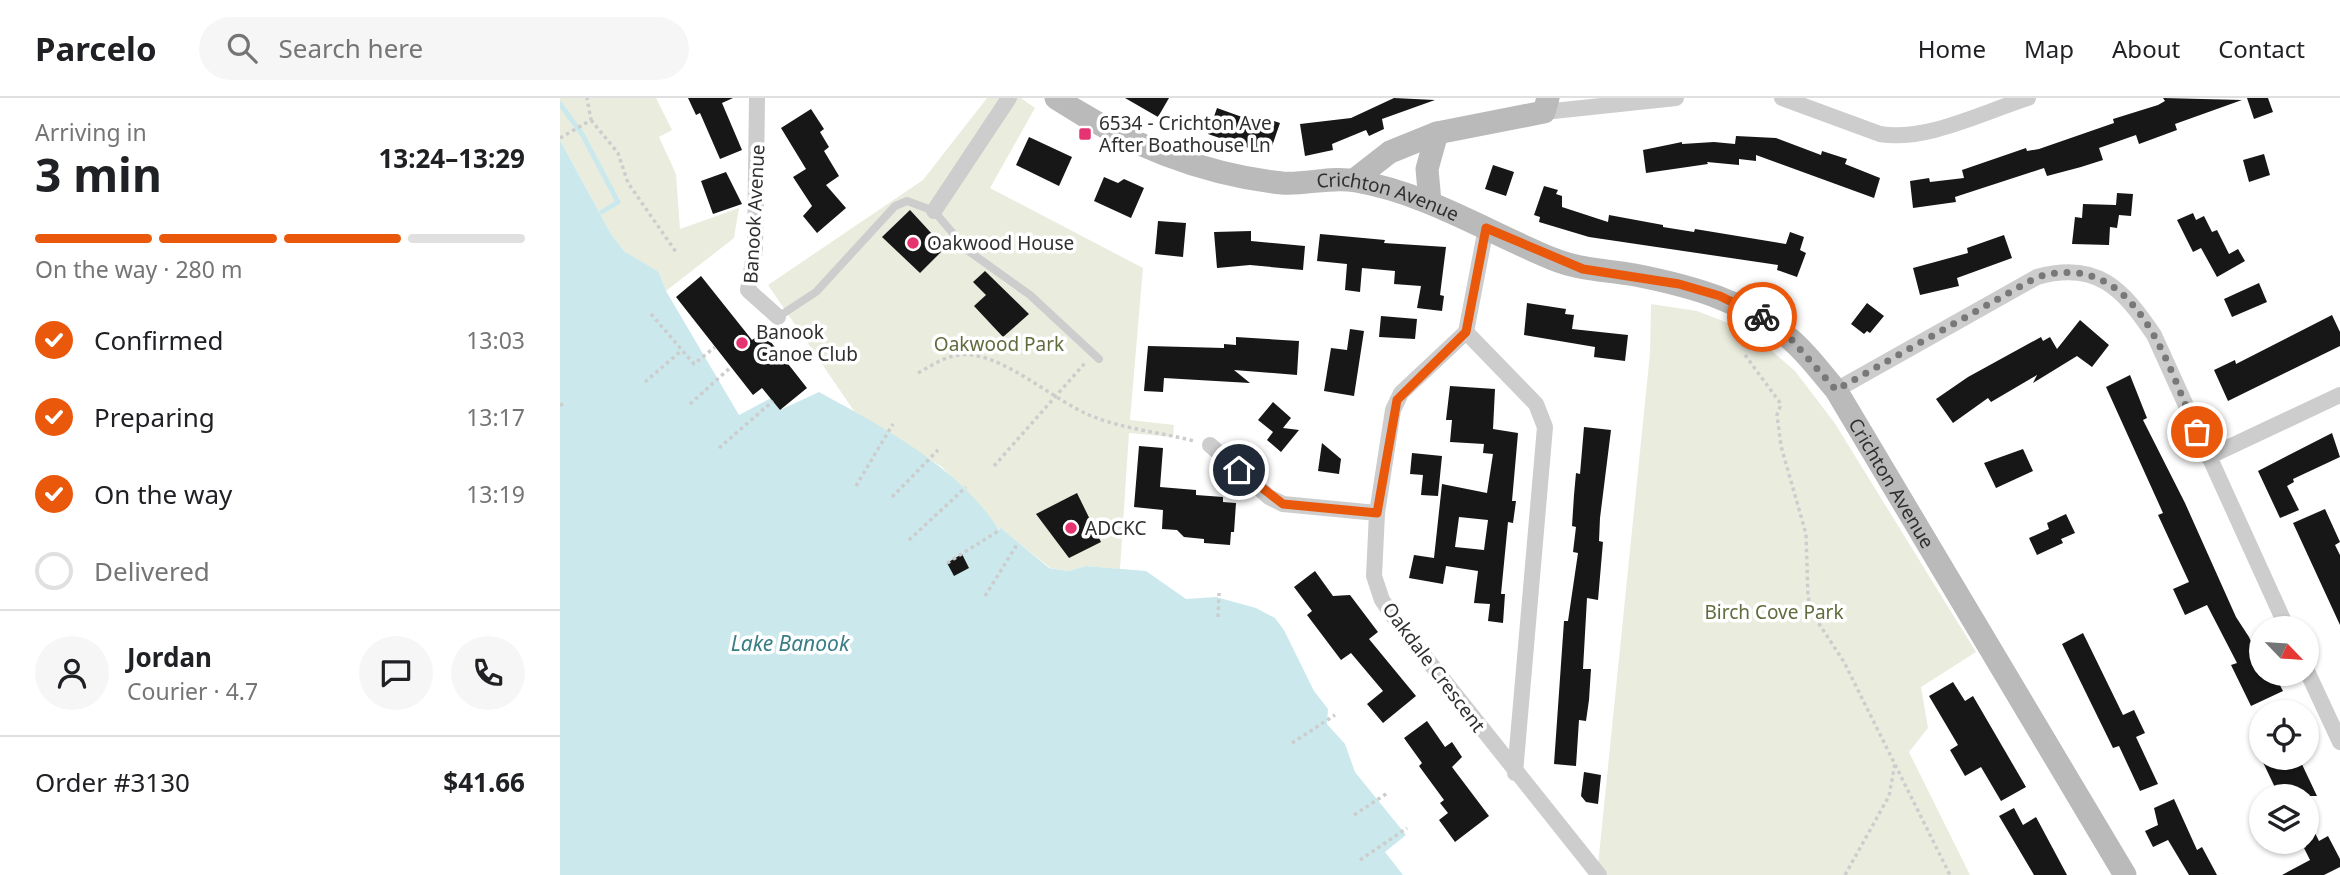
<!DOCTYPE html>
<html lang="en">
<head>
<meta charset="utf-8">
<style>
	:root { --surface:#fff; --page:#f6f6f6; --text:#202124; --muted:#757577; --line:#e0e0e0; --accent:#ea580c }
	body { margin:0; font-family:"Noto Sans",sans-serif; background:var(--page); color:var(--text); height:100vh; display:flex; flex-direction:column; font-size:26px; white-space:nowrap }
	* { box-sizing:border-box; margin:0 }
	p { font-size:23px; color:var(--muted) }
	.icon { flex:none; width:38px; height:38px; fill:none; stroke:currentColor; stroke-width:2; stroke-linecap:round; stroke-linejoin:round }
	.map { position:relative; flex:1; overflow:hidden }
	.panel { display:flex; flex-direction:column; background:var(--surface); width:560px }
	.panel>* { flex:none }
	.needle { width:46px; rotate:115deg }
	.controls { position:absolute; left:1689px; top:518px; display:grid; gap:14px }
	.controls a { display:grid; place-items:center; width:70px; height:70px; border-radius:50%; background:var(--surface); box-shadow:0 2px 5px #0004; font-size:35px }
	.pin { position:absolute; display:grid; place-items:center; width:60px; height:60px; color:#fff; margin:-30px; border:4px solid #fff; border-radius:50%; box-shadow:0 2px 7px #0007 }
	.courier { position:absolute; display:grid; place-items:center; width:70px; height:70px; margin:-35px; border:5px solid #ea580c; border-radius:50%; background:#fff; color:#222; box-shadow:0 2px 9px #0007 }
	.headline em { font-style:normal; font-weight:700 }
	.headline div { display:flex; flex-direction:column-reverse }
	.headline { display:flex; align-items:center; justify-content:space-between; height:119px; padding:0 35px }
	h1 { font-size:46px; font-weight:700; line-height:52px }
	.bar { display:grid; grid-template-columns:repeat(4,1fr); gap:10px 7px; align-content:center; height:84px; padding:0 35px }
	.bar i { height:9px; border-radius:5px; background:var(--line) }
	.bar .current { background:var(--accent) }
	.bar p { grid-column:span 4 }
	.line { display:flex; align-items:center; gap:18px; padding:0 35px; border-top:2px solid var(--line) }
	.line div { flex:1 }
	.round { display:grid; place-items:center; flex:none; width:74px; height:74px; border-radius:37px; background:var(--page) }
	ol { padding:0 35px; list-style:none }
	li { display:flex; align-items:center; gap:21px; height:77px }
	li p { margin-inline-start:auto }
	li .icon { padding:7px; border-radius:50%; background:var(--accent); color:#fff; stroke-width:4 }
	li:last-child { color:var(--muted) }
	li i { width:38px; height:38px; border:4px solid var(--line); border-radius:50% }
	header { display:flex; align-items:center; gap:42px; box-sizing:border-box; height:98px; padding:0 35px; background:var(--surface); border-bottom:2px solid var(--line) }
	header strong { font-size:33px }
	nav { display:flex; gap:38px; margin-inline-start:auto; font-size:24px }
	.search { width:490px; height:63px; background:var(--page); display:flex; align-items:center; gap:18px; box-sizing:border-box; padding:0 24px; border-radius:38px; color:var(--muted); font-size:26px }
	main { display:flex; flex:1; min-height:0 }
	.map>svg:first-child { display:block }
	.green { fill:#eaedde }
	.water { fill:#cbe9ed }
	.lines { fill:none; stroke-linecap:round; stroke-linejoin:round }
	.stream { stroke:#cbe9ed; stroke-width:5 }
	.building { fill:#171717; fill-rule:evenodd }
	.path { stroke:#cdcdcd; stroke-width:3.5; stroke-dasharray:3.5 3.5; stroke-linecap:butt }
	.lane { stroke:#cdcdcd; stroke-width:8 }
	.street { stroke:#cdcdcd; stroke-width:16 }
	.secondary { stroke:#bababa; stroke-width:23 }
	.done { stroke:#787878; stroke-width:7; stroke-dasharray:0 12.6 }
	.route { stroke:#ea580c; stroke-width:9 }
	.poi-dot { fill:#e63372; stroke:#fff; stroke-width:2.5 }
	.labels { text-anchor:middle; stroke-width:7; stroke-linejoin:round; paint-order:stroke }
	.poi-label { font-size:19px; fill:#303030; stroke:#fff; text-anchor:start }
	.street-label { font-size:19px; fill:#303030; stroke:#fff }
	.park-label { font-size:19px; fill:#606c3d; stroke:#fff }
	.water-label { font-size:21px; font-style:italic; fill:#397e86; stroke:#fff }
</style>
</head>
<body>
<header>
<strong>Parcelo</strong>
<div class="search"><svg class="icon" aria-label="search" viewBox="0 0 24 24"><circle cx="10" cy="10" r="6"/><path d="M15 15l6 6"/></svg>Search here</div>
<nav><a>Home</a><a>Map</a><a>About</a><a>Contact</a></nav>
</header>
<main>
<section class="panel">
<div class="headline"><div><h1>3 min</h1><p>Arriving in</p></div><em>13:24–13:29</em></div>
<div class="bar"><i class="current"></i><i class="current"></i><i class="current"></i><i></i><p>On the way · 280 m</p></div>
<ol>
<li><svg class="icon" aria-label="check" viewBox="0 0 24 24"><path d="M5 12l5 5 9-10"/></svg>Confirmed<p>13:03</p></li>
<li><svg class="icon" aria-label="check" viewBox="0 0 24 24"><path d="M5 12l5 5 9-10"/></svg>Preparing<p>13:17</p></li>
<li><svg class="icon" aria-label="check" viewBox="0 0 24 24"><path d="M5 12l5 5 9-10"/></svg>On the way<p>13:19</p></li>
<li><i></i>Delivered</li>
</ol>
<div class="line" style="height:126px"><a class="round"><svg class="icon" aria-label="person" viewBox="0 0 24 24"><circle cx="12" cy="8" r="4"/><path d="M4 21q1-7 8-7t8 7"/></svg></a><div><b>Jordan</b><p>Courier · 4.7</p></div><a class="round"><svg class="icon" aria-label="chat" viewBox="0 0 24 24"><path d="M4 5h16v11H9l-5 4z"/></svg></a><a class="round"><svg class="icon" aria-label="phone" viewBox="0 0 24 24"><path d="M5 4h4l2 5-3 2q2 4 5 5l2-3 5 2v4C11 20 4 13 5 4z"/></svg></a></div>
<div class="line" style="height:91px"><div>Order #3130</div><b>$41.66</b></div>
</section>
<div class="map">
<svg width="1780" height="777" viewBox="0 0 1780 777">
	<rect width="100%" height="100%" fill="#fff"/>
	<g class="green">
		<polygon points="0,0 96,0 112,32 99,39 116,76 120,131 179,110 174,140 106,193 99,174 68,158 51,136 0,42"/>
		<polygon points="427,0 461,0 475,10 430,90 583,170 570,322 614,327 613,339 569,335 560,471 526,468 508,473 490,470 442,431 440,432 382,369 294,313 208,187 363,82"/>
		<polygon points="1091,206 1137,213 1168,225 1203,245 1235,273 1274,324 1416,554 1361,589 1368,630 1349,654 1410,777 1037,777 1090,255"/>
	</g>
	<path class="water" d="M0 42 51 136 65 154 99 174 106 193 179 317 215 298 220 312 259 294C323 329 400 370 439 432L441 430 489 470 508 473 526 468 586 473 626 501 656 499 696 510 715 520 724 532 754 593 768 611 767 626 785 646 795 674 846 737 825 754 843 777H0Z"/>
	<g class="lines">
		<polyline class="stream" points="0,6 22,36 58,104 42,114"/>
	</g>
	<g class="building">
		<polygon points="128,0 173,0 162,5 182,52 160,61 140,15 136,17"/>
		<polygon points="565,0 609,0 598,19"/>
		<polygon points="834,0 875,2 822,21 824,31 809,38 806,32 772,46 773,52 745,58 740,26 791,20"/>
		<polygon points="1603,0 1682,2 1615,26 1617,32 1579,46 1576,37 1539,50 1543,62 1521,69 1487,78 1484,70 1395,99 1396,104 1353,110 1350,83 1369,80 1370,84 1404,80 1402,72 1466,50 1467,53 1479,51 1554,25 1553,21 1598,7 1605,3"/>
		<polygon points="1687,0 1708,0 1713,14 1694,21"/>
		<polygon points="657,10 696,24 698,18 720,25 709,57 648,36"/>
		<polygon points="251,11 264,31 260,34 269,49 264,53 279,78 266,87 286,110 257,135 243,118 252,108 233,79 246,71 221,30"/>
		<polygon points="1176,38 1216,40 1261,57 1262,53 1287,61 1285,66 1320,80 1314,100 1196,57 1196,63 1179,61 1179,67 1147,64 1148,66 1086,75 1083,52 1122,44 1122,46 1154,44 1175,46"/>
		<polygon points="469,39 512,59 499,88 456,67"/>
		<polygon points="1704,56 1710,77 1689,84 1683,62"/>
		<polygon points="933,67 954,74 946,98 925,91"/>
		<polygon points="166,74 182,106 153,116 141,83"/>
		<polygon points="544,79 558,85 564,81 584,90 571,120 534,103"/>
		<polygon points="984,88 998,92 996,96 1002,98 1002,109 1048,124 1049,117 1103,127 1103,129 1134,134 1135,131 1226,146 1230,134 1244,139 1240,152 1246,155 1237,179 1217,172 1218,167 1029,139 979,124 980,119 974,117"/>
		<polygon points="1557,95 1573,96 1571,118 1559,117 1557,130 1550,129 1549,147 1512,146 1515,119 1522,120 1523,106 1556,107"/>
		<polygon points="350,112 385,150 360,175 322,139"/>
		<polygon points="1633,115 1636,122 1644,118 1652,134 1657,132 1669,156 1678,151 1685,163 1657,179 1641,150 1633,154 1617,122"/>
		<polygon points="598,123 626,125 623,159 595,156"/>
		<polygon points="691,133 691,143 745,148 743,172 690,167 657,170 654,134"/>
		<polygon points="760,136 825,142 824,145 886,149 880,197 884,198 882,213 857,210 861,188 834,186 835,173 802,170 800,194 785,192 787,166 757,163"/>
		<polygon points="1444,137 1452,160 1397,180 1399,188 1360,197 1353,170 1408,155 1407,150"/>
		<polygon points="425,173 469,216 443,239 414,208 426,197 413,184"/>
		<polygon points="141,178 192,242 203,234 247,290 220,312 202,290 193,297 116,199"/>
		<polygon points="1699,185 1707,204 1672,219 1664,201"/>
		<polygon points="967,205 1006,211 1005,216 1014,217 1012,231 1068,237 1065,263 1034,259 1035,249 964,237"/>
		<polygon points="1307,205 1324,218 1310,235 1307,233 1304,236 1291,226"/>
		<polygon points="1772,217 1780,234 1780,248 1668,303 1654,272 1675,262 1676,266"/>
		<polygon points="821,218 857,221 855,241 819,239"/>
		<polygon points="1520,222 1549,247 1532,269 1517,258 1473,285 1477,277 1431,304 1428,300 1393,325 1376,301 1408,279 1481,239 1483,243 1490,239 1497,251"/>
		<polygon points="790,231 804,233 794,298 764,293 771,250 787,252"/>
		<polygon points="676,239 739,243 737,277 674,272 690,285 604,280 603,294 584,293 588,248 664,250 664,246 676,247"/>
		<polygon points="1570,277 1587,320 1583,322 1625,405 1676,519 1689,539 1701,566 1701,576 1714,576 1723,593 1691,608 1671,567 1677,565 1647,507 1625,517 1613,491 1629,484 1598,417 1603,415 1546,289"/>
		<path d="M890 288 935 291 933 331 958 335 952 403H956L953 425 948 424 941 496H945L943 525 928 523 930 506 914 505 918 473 886 468 883 486 849 480 854 457 874 460 882 386 927 395 933 356 923 355 924 346 890 344 892 322H886ZM899 419 928 422 924 452 895 449Z"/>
		<polygon points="713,304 731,320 723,330 739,332 721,354 707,342 713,334 698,322"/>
		<polygon points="1024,329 1051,332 1040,420 1039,443 1043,444 1038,502 1027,500 1023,571 1031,571 1029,602 1026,623 1019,622 1016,668 994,666 1004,523 1008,523 1018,455 1013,454 1016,429 1012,428 1014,397 1016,375 1020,376"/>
		<polygon points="1772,335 1780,359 1733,381 1734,384 1727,388 1739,412 1720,420 1698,373"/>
		<polygon points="762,345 781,361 779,376 758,373"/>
		<polygon points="579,348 603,350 600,389 636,392 636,397 663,399 663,404 676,405 674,434 671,434 670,447 644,445 644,441 624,439 617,432 602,431 603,412 574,409"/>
		<polygon points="1463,351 1473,373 1436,390 1424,365"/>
		<polygon points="852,355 882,358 878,398 861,397 863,377 850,376"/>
		<polygon points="517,395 541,444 509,460 476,416"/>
		<polygon points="1765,411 1780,444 1775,447 1780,457 1780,527 1733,425"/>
		<polygon points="1506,416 1515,435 1501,441 1503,445 1477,457 1469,440 1489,431 1487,425"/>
		<polygon points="402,456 409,470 394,478 387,465"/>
		<polygon points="755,473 773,498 790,497 818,534 809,541 856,598 823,625 807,606 823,593 791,555 781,562 747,517 752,513 734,489"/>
		<polygon points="1523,535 1563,617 1574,612 1585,635 1576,639 1598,686 1580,693 1559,648 1553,650 1502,546"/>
		<polygon points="1393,584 1405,603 1413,598 1466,689 1441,703 1421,669 1405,678 1390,652 1398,647 1369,598"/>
		<polygon points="867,623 885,649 892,644 902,659 892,669 929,718 895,744 879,722 888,715 880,705 884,702 859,668 862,665 844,640"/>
		<polygon points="1701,660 1739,660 1757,698 1719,698"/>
		<polygon points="1024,674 1041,677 1038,706 1026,704 1021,698"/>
		<polygon points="1614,701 1637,752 1642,749 1657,777 1629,777 1608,742 1593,749 1585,733 1598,727 1594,710"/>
		<polygon points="1454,710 1463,727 1476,719 1507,777 1474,777 1439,718"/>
		<polygon points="1746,717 1759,743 1768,738 1780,761 1780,769 1764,777 1722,777 1750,762 1744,750 1746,749"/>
	</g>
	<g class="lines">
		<g class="path">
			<polyline points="31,22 58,55 68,85 116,154"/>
			<polyline points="0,40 31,22 27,0"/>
			<polyline points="91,216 134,266 155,249"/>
			<polyline points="1185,257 1221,306 1217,317 1221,348 1246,436 1248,499 1252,515 1284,564 1390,777"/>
			<path d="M358 275C376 265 391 254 413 257 451 263 493 301 529 317 562 331 599 334 634 343"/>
			<polyline points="85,284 122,252"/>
			<polyline points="130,306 171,269"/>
			<polyline points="0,307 3,306"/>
			<polyline points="159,350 213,303"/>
			<polyline points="434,368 525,265"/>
			<polyline points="296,388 333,326"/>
			<polyline points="332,399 378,352"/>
			<polyline points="349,442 406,389"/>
			<polyline points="387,465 440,432"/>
			<polyline points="425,498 458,445"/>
			<polyline points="658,519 659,495"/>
			<polyline points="732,645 775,617"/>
			<polyline points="794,717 829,694"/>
			<polyline points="800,762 847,730"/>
			<polyline points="1285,777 1329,698 1335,665"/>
		</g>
		<polyline class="lane" points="218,219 256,194 335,108 347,103 374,113 407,152 470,197 539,261"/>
		<g class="street">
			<polyline points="197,0 195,152 188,192 218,219"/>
			<path d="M1222 0 1320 36C1365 44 1424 14 1468 0"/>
			<polyline points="984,14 1116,0"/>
			<polyline points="374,113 449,0"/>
			<polyline points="926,130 906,234 841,295 833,312 817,415 814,478 822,502 838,525 1039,777"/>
			<polyline points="906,234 976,306 985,329 955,675"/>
			<path d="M1276 292 1477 179C1537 162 1563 191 1594 237L1727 530"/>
			<polyline points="650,347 709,399 723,406 817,415"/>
			<polyline points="1648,359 1780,297"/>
			<polyline points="1746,571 1780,644"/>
		</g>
		<g class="secondary">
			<path id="s1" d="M496 0C565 45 639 76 722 85 746 87 772 78 796 83 866 95 927 134 993 161 1020 172 1047 172 1075 177 1131 188 1186 203 1230 241 1248 256 1261 275 1276 292L1565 777"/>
			<polyline points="794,82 830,54 877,35 984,14 988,0"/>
			<polyline points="870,104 867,71 877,35"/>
		</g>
	</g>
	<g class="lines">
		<path class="done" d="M1202 219 1231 241 1276 292 1477 179C1577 150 1606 265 1637 334"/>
		<polyline class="route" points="679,372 723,406 817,415 837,302 906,234 926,130 1023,171 1119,186 1160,198 1202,219"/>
	</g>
	<g class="poi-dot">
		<rect x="518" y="29" width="14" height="14" rx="3.5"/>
		<circle cx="353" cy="145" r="7"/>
		<circle cx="182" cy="245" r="7"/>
		<circle cx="511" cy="430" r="7"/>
	</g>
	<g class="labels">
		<g class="poi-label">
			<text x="539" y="32">6534 - Crichton Ave<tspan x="539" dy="22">After Boathouse Ln</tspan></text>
			<text x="367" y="152">Oakwood House</text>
			<text x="196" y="241">Banook<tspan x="196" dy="22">Canoe Club</tspan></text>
			<text x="525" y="437">ADCKC</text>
		</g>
		<g class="street-label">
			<text dy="7" stroke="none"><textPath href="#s1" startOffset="352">Crichton Avenue</textPath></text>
			<text transform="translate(194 116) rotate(-87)" y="7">Banook Avenue</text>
			<text dy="7" stroke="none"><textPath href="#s1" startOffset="961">Crichton Avenue</textPath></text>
			<text transform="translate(874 569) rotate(53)" y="7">Oakdale Crescent</text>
		</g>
		<g class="park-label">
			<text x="439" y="253">Oakwood Park</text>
			<text x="1214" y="521">Birch Cove Park</text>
		</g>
		<g class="water-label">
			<text x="230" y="553">Lake Banook</text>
		</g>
	</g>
</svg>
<div class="controls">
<a><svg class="needle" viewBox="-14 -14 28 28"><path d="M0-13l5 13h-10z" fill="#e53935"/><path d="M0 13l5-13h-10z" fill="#757577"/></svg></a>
<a><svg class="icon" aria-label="locate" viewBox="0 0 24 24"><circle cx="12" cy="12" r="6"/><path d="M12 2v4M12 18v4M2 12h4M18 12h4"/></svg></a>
<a><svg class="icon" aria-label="layers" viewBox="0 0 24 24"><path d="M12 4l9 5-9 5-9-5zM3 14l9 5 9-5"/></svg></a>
</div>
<div class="pin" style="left:1637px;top:334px;background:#ea580c"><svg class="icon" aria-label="bag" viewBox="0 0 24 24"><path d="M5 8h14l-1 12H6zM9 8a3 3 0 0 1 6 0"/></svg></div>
<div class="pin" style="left:679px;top:372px;background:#1f2937"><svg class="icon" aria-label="home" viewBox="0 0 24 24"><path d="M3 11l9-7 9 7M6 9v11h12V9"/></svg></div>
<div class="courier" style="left:1202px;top:219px"><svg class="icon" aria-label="bike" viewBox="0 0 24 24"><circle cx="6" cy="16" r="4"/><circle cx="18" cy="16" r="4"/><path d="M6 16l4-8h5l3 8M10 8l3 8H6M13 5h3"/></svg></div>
</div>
</main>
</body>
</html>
